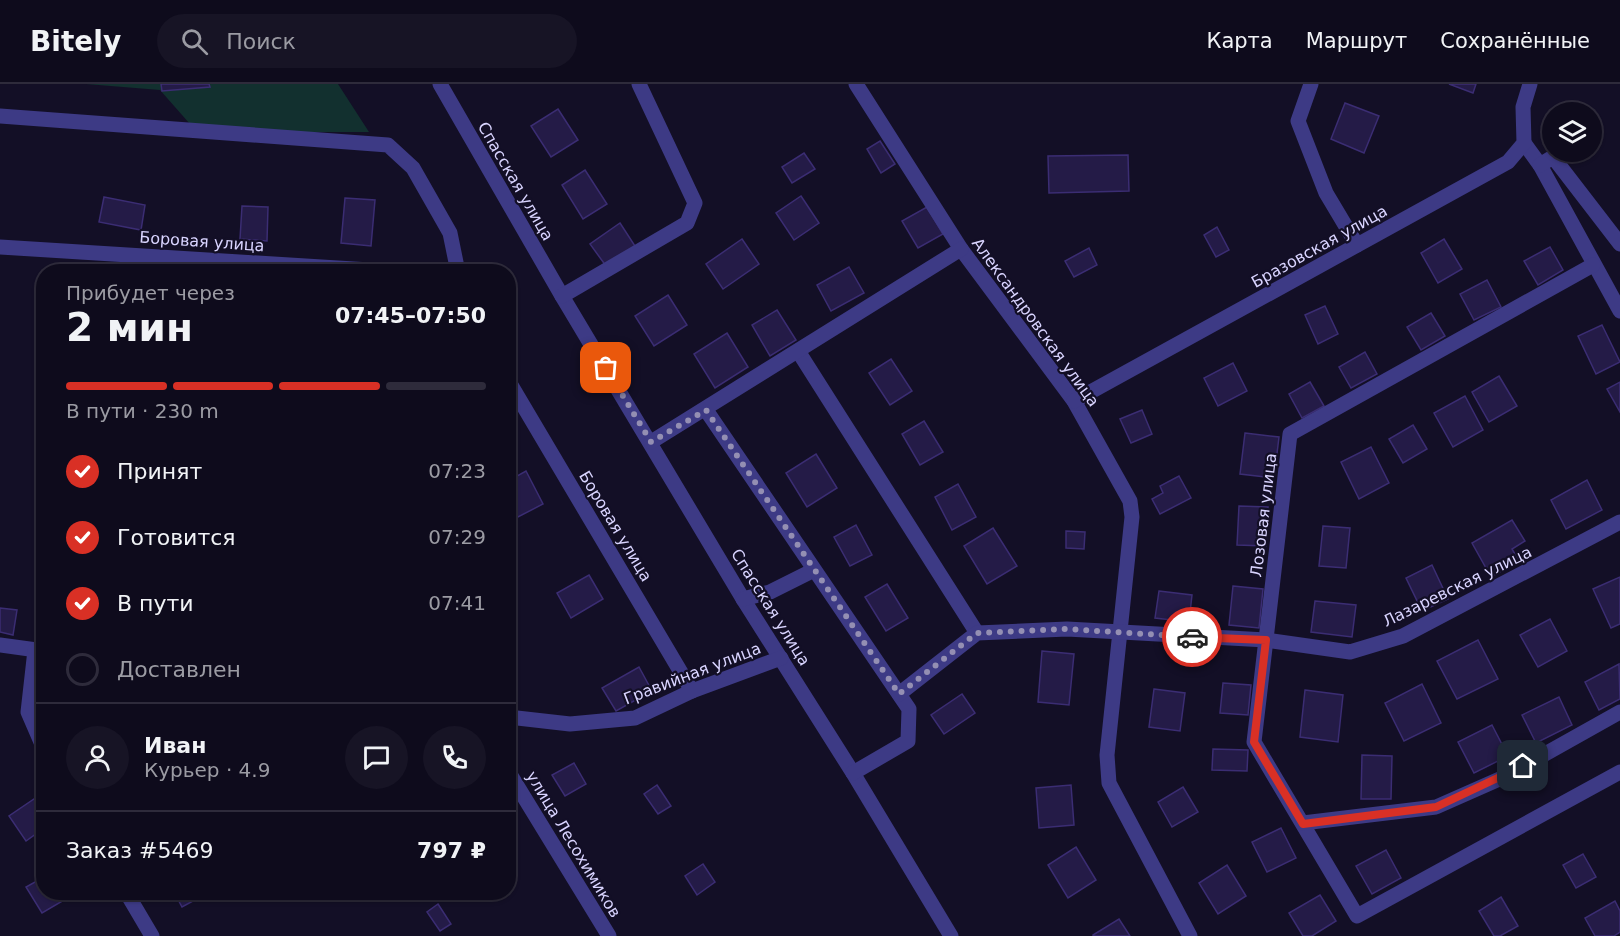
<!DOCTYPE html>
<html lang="ru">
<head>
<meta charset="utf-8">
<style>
	:root { --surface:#0e0b1c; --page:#171425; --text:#f1f3f6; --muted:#9b9ba3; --line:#2e2b3b; --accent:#d93025 }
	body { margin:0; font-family:"DejaVu Sans",sans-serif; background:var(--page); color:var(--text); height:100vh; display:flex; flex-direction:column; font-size:22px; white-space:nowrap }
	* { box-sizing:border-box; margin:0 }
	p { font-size:20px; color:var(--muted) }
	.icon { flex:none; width:33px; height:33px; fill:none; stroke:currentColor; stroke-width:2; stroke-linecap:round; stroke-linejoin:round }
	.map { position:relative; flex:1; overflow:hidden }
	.details { position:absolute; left:36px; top:180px; width:480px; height:636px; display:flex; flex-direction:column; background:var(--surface); border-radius:24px; box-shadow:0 2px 4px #0004,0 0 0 2px var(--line) }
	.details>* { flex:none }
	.controls { position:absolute; left:1542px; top:18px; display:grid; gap:12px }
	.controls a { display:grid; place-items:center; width:60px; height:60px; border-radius:50%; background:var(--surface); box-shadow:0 2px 4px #0004,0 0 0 2px var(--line); font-size:30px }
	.pin { position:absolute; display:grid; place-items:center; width:51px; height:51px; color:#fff; margin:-26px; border-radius:12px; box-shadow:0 3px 9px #0006 }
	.courier { position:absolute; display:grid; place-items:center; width:60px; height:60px; margin:-30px; border:4px solid #d93025; border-radius:50%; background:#fff; color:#222; box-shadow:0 2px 8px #0007 }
	.summary em { font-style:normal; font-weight:600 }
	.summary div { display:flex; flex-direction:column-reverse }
	.summary { display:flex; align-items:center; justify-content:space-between; height:102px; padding:0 30px }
	h1 { font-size:39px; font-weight:600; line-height:45px }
	.bar { display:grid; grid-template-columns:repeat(4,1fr); gap:9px 6px; align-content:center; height:72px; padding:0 30px }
	.bar i { height:8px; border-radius:4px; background:var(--line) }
	.bar .current { background:var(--accent) }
	.bar p { grid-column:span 4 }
	.line { display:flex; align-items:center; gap:15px; padding:0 30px; border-top:2px solid var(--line) }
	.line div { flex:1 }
	.round { display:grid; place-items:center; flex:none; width:63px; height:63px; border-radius:32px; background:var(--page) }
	ol { padding:0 30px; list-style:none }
	li { display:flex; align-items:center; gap:18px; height:66px }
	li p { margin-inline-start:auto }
	li .icon { padding:6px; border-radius:50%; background:var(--accent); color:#fff; stroke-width:4 }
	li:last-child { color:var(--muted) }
	li i { width:33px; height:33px; border:3px solid var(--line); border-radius:50% }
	header { display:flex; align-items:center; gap:36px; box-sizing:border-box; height:84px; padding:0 30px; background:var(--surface); border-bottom:2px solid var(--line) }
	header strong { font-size:28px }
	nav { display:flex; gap:33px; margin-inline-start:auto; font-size:21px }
	.search { width:420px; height:54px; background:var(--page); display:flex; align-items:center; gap:15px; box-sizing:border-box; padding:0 21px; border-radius:33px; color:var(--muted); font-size:22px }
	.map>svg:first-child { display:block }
	.green { fill:#12302f }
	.building { fill:#241b47; stroke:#3b2d73; stroke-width:1.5 }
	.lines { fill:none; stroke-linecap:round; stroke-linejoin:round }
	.minor { stroke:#3d3a85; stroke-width:15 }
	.done { stroke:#948fb3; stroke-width:6; stroke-dasharray:0 10.8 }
	.route { stroke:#d93025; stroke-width:8 }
	.labels { text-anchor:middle; stroke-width:4.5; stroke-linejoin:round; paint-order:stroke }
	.street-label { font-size:16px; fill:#d9d4ff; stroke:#130f26 }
</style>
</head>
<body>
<header>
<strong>Bitely</strong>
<div class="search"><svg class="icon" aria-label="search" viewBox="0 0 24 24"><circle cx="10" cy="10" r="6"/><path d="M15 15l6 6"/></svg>Поиск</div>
<nav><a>Карта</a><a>Маршрут</a><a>Сохранённые</a></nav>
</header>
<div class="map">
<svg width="1620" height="852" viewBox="0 0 1620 852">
	<rect width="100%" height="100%" fill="#130f26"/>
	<polygon class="green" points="86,0 338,0 369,48 197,48 160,6"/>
	<g class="building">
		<polygon points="161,0 209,0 210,3 162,7"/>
		<polygon points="1449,0 1476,0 1473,9"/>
		<polygon points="1345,19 1379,32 1364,69 1331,55"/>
		<polygon points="558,25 578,56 551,73 531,42"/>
		<polygon points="880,57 895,80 881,89 867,65"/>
		<polygon points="804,69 815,85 792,99 782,83"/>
		<polygon points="1128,71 1129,107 1049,109 1048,72"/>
		<polygon points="585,86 607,120 583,135 562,101"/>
		<polygon points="801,112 819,139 794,156 776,129"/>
		<polygon points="104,113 145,121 141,146 99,138"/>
		<polygon points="345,114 375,116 371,162 341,159"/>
		<polygon points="242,122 268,123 267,157 240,155"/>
		<polygon points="927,123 943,150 918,164 902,137"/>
		<polygon points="620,139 635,162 606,182 590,160"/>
		<polygon points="1217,143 1229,166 1216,173 1204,151"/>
		<polygon points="742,155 759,180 723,205 706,180"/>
		<polygon points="1444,155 1462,185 1438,199 1421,169"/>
		<polygon points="1550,163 1563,186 1538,201 1524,177"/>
		<polygon points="1089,164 1097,181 1074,193 1065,177"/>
		<polygon points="849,183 864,209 831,227 817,201"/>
		<polygon points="1487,196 1501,223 1474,236 1460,210"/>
		<polygon points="668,211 687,241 654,262 635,232"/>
		<polygon points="1325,222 1338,250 1318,260 1305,231"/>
		<polygon points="777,226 796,256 770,272 752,241"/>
		<polygon points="1431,229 1445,252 1421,266 1407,243"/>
		<polygon points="1602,241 1620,278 1596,290 1578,252"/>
		<polygon points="727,249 748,283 715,304 694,270"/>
		<polygon points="1365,268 1377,290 1351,304 1339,283"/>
		<polygon points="891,275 912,307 890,321 869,289"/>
		<polygon points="1233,279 1247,307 1218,322 1204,294"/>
		<polygon points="1499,292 1517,322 1489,338 1472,308"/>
		<polygon points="1310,298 1324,322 1302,334 1289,310"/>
		<polygon points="1620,298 1620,328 1607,305"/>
		<polygon points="1465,312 1483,346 1453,363 1434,329"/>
		<polygon points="1142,326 1152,350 1131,359 1120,335"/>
		<polygon points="924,337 943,368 920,381 902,350"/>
		<polygon points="1413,341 1427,365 1403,379 1389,355"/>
		<polygon points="1245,349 1279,353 1274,394 1240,390"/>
		<polygon points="1371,363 1389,399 1359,415 1341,378"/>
		<polygon points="816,370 837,404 807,423 786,389"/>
		<polygon points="526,387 543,420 514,435 508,424 508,397"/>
		<polygon points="1179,392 1191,414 1160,430 1152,415 1163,409 1160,402"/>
		<polygon points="1587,396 1602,426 1566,445 1551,416"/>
		<polygon points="958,400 976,433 952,446 935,413"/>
		<polygon points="1239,422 1268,423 1266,462 1237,461"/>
		<polygon points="1512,436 1525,457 1512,465 1519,477 1491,493 1472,459"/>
		<polygon points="856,441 872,471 850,482 834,453"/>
		<polygon points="1323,442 1350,444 1346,484 1319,482"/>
		<polygon points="993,444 1017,482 987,500 964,462"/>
		<polygon points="1066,447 1085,448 1084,465 1066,464"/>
		<polygon points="1432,481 1448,515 1422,527 1406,494"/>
		<polygon points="589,491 603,515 571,534 557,509"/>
		<polygon points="1620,493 1620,540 1611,544 1593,505"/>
		<polygon points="887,500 908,534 886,547 865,513"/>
		<polygon points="1233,502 1263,505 1259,544 1229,541"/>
		<polygon points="1159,507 1192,511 1189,538 1155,534"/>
		<polygon points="1315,517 1356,521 1352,553 1311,548"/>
		<polygon points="0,524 17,526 13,551 0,548"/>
		<polygon points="1550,535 1567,567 1538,583 1520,551"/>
		<polygon points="1478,556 1498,595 1457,615 1437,577"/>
		<polygon points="1042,567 1074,570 1069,621 1038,618"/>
		<polygon points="1619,580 1620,615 1599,626 1585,598"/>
		<polygon points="639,583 652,607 616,627 602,604"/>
		<polygon points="1223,599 1251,601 1248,631 1220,629"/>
		<polygon points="1422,600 1441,639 1404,657 1385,619"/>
		<polygon points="1154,605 1185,609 1180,647 1149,643"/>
		<polygon points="1305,606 1343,611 1338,658 1300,653"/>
		<polygon points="962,610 975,629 944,650 931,631"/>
		<polygon points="1559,613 1572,641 1536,659 1522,631"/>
		<polygon points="1492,641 1508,672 1474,689 1458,658"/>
		<polygon points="1213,665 1248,666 1247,687 1212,686"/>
		<polygon points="1362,671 1392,672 1391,715 1361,715"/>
		<polygon points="574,679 586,700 565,712 552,691"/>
		<polygon points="657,701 671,722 658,730 644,710"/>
		<polygon points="1071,701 1074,741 1039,744 1036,704"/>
		<polygon points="1183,703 1198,728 1172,743 1158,718"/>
		<polygon points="34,715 44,728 44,744 26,757 9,732"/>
		<polygon points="1281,744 1296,774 1267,788 1252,758"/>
		<polygon points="1076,763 1096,796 1068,814 1048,781"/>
		<polygon points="1386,766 1401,794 1372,810 1356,782"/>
		<polygon points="1583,770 1596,793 1576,804 1563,781"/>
		<polygon points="703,780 715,798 697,811 685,792"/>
		<polygon points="1227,781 1246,812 1218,830 1199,799"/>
		<polygon points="44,793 44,808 69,808 71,812 42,829 26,803"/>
		<polygon points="174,808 205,808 206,810 182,823"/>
		<polygon points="1320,811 1336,837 1312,852 1303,852 1289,829"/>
		<polygon points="1501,813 1518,842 1500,852 1494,852 1479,827"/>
		<polygon points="1615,817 1620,827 1620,848 1614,852 1595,852 1585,834"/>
		<polygon points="438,820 451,840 440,847 427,828"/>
		<polygon points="1119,835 1130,852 1093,852 1093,851"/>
	</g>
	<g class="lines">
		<g class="minor">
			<polyline points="440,0 562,212 743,515 853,689 951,852"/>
			<polyline points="856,0 961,165 1074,317 1130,417 1132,433 1107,671 1109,699 1190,852"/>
			<polyline points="1311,0 1298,37 1326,109 1357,161"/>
			<polyline points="0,32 388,61 413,84 450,149 458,188"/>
			<polyline points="1524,59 1540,81 1620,227"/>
			<polyline points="1540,81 1553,73 1620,160"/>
			<polyline points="0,163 402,188"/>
			<polyline points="1593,181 1290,350 1254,658 1357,832 1620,688"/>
			<polyline points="562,212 687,139 695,119 639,0"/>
			<polyline points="798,267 977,549"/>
			<polyline points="508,296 692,607"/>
			<polyline points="1074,317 1508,78 1524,59 1523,23 1530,0"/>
			<polyline points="706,326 909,625 908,657 853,689"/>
			<polyline points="651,358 961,165"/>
			<polyline points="743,515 770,508 814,486"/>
			<polyline points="0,561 44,567"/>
			<polyline points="35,566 28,628 44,665"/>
			<polyline points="899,610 977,549 1067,545 1266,556 1350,568 1403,552 1620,438"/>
			<polyline points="508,633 570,640 635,634 692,607 781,574"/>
			<polyline points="508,687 609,852"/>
			<polyline points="1303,739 1436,723 1504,693 1620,628"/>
			<polyline points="126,808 152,852"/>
		</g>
	</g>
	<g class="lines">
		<polyline class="done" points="606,284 651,358 706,326 899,610 977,549 1067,545 1192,553"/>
		<polyline class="route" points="1192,553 1266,556 1254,658 1303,740 1436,723 1523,682"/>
	</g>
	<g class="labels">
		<g class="street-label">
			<text transform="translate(516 97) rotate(60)" y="6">Спасская улица</text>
			<text transform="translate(202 157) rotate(4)" y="6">Боровая улица</text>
			<text transform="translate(1319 162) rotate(-29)" y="6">Бразовская улица</text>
			<text transform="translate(1036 238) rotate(54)" y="6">Александровская улица</text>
			<text transform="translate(1263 431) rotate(-83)" y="6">Лозовая улица</text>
			<text transform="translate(616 442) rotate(59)" y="6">Боровая улица</text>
			<text transform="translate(1457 502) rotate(-26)" y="6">Лазаревская улица</text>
			<text transform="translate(771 523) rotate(58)" y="6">Спасская улица</text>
			<text transform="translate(692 589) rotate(-21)" y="6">Гравийная улица</text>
			<text transform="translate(574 760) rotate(59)" y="6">улица Лесохимиков</text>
		</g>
	</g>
</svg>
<div class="controls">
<a><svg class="icon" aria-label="layers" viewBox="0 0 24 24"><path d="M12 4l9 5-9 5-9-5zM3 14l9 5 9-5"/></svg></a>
</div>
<div class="pin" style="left:606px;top:284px;background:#ea580c"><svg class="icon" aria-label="bag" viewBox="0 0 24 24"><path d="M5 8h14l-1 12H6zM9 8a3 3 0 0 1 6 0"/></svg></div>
<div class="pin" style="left:1523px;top:682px;background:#1f2937"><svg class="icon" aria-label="home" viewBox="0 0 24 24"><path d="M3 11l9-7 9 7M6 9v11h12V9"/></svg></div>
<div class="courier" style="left:1192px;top:553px"><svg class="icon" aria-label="car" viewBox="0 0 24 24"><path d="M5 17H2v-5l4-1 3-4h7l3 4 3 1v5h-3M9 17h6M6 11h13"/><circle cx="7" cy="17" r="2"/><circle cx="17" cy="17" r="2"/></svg></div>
<section class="details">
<div class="summary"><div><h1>2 мин</h1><p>Прибудет через</p></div><em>07:45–07:50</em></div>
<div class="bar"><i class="current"></i><i class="current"></i><i class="current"></i><i></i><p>В пути · 230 m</p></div>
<ol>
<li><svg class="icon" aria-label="check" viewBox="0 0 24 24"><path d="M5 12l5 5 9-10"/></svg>Принят<p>07:23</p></li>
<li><svg class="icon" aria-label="check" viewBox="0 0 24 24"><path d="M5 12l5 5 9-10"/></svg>Готовится<p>07:29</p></li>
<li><svg class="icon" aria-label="check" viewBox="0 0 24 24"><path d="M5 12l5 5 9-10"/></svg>В пути<p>07:41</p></li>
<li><i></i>Доставлен</li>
</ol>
<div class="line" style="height:108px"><a class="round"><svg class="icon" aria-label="person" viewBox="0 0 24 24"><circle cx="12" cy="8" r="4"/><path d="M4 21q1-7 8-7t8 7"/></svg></a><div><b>Иван</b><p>Курьер · 4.9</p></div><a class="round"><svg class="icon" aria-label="chat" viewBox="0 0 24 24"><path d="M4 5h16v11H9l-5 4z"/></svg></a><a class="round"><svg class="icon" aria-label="phone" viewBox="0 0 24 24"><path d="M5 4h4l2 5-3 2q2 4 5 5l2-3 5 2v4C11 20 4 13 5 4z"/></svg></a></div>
<div class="line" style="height:78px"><div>Заказ #5469</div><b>797 ₽</b></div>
</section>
</div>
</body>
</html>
